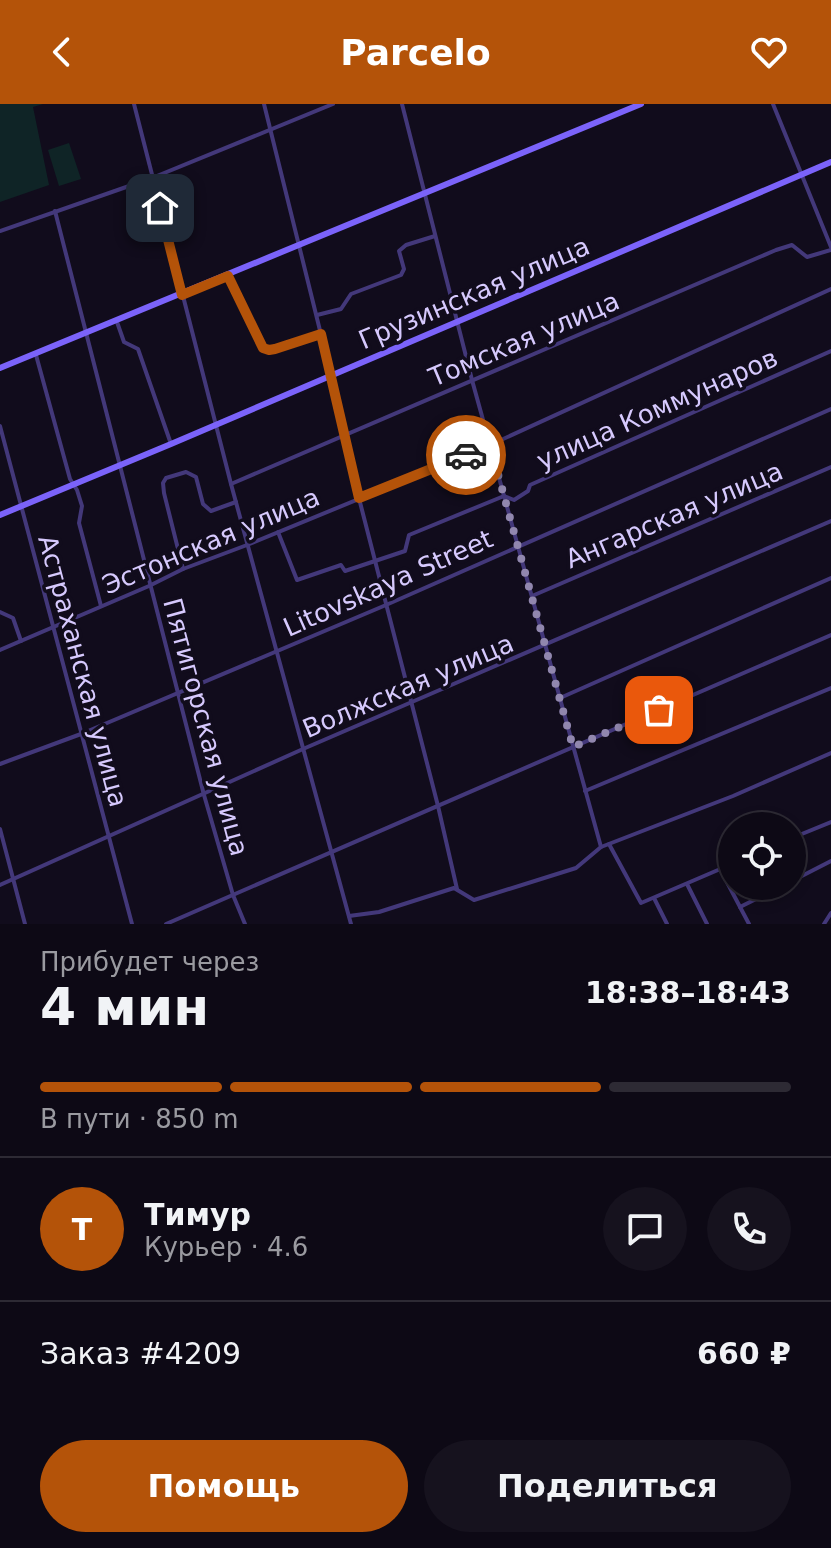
<!DOCTYPE html>
<html lang="ru">
<head>
<meta charset="utf-8">
<style>
	:root { --surface:#0d0915; --page:#16121e; --text:#f1f3f6; --muted:#9a9aa0; --line:#2d2a34; --accent:#b45309 }
	body { margin:0; font-family:"DejaVu Sans",sans-serif; background:var(--page); color:var(--text); height:100vh; display:flex; flex-direction:column; font-size:30px; white-space:nowrap }
	* { box-sizing:border-box; margin:0 }
	p { font-size:26px; color:var(--muted) }
	.icon { flex:none; width:44px; height:44px; fill:none; stroke:currentColor; stroke-width:2; stroke-linecap:round; stroke-linejoin:round }
	.map { position:relative; height:820px; overflow:hidden }
	.side { display:flex; flex-direction:column; background:var(--surface); flex:1 }
	.side>* { flex:none }
	.buttons { position:absolute; left:718px; top:708px; display:grid; gap:16px }
	.buttons a { display:grid; place-items:center; width:88px; height:88px; border-radius:50%; background:var(--surface); box-shadow:0 4px 12px #0003,0 0 0 2px var(--line); font-size:40px }
	.pin { position:absolute; display:grid; place-items:center; width:68px; height:68px; color:#fff; margin:-34px; border-radius:16px; box-shadow:0 4px 12px #0006 }
	.courier { position:absolute; display:grid; place-items:center; width:80px; height:80px; margin:-40px; border:6px solid #b45309; border-radius:50%; background:#fff; color:#222; box-shadow:0 2px 10px #0007 }
	.overview em { font-style:normal; font-weight:800 }
	.overview div { display:flex; flex-direction:column-reverse }
	.overview { display:flex; align-items:center; justify-content:space-between; height:136px; padding:0 40px }
	h1 { font-size:52px; font-weight:800; line-height:60px }
	.bar { display:grid; grid-template-columns:repeat(4,1fr); gap:12px 8px; align-content:center; height:96px; padding:0 40px }
	.bar i { height:10px; border-radius:6px; background:var(--line) }
	.bar .on { background:var(--accent) }
	.bar p { grid-column:span 4 }
	.line { display:flex; align-items:center; gap:20px; padding:0 40px; border-top:2px solid var(--line) }
	.line div { flex:1 }
	.round { display:grid; place-items:center; flex:none; width:84px; height:84px; border-radius:42px; background:var(--page) }
	.cta { display:flex; gap:16px; margin-top:auto; padding:16px 40px }
	.cta a { flex:1; height:92px; border-radius:48px; background:var(--accent); color:#fff; font-size:32px; font-weight:800; line-height:92px; text-align:center }
	.cta a+a { background:var(--page); color:var(--text) }
	header { display:flex; justify-content:space-between; align-items:center; height:104px; padding:0 40px; background:var(--accent); color:#fff; font-size:36px; font-weight:800 }
	.map>svg:first-child { display:block }
	.green { fill:#0f2426 }
	.lines { fill:none; stroke-linecap:round; stroke-linejoin:round }
	.minor { stroke:#43387a; stroke-width:4 }
	.secondary { stroke:#7b63fa; stroke-width:6 }
	.done { stroke:#9187ae; stroke-width:8; stroke-dasharray:0 14.4 }
	.route { stroke:#b45309; stroke-width:10 }
	.labels { text-anchor:middle; stroke-width:7; stroke-linejoin:round; paint-order:stroke }
	.street-label { font-size:26px; fill:#d6c9fd; stroke:#110c1c }
</style>
</head>
<body>
<header><svg class="icon" aria-label="back" viewBox="0 0 24 24"><path d="M15 5l-7 7 7 7"/></svg>Parcelo<svg class="icon" aria-label="heart" viewBox="0 0 24 24"><path d="M12 20l-8-8c-3-5 5-10 8-4 3-6 11-1 8 4z"/></svg></header>
<div class="map">
<svg width="831" height="820" viewBox="0 0 831 820">
	<rect width="100%" height="100%" fill="#110c1c"/>
	<g class="green">
		<polygon points="0,0 43,0 33,3 49,81 0,98"/>
		<polygon points="69,39 81,75 59,82 48,46"/>
	</g>
	<g class="lines">
		<g class="minor">
			<polyline points="134,0 231,380 351,820"/>
			<polyline points="264,0 331,271 343,332 438,702 457,785"/>
			<polyline points="402,0 472,276 601,743"/>
			<polyline points="773,0 831,143"/>
			<polyline points="55,107 204,691 233,791 245,820"/>
			<polyline points="0,127 152,74 333,0"/>
			<polyline points="228,172 263,244 269,246 275,245 321,230"/>
			<polyline points="317,211 341,205 351,190 401,171 404,165 399,147 406,141 435,132"/>
			<polyline points="117,218 124,238 138,245 171,340"/>
			<polyline points="36,251 70,375 77,386 82,402 79,419 101,502"/>
			<polyline points="0,322 132,820"/>
			<polyline points="231,380 776,146 792,141 807,153 831,146"/>
			<polyline points="278,428 297,476 341,461 345,467 405,447 409,431 504,392 514,396 528,387 530,381 831,247"/>
			<polyline points="183,465 164,389 163,379 166,374 186,368 196,373 203,400 211,407 236,398"/>
			<polyline points="532,492 831,363"/>
			<polyline points="0,508 13,514 21,537"/>
			<polyline points="0,546 149,482 183,465 247,441 490,341 831,185"/>
			<polyline points="560,594 831,474"/>
			<polyline points="0,660 81,630 386,501 831,305"/>
			<polyline points="585,687 831,584"/>
			<polyline points="0,725 25,820"/>
			<polyline points="792,734 831,718"/>
			<polyline points="609,740 641,799 732,760"/>
			<polyline points="720,765 749,820"/>
			<polyline points="792,777 831,757"/>
			<polyline points="687,780 707,820"/>
			<polyline points="0,781 303,645 831,417"/>
			<polyline points="654,794 667,820"/>
			<polyline points="740,803 782,782"/>
			<polyline points="349,812 379,808 454,784 474,796 576,764 601,743 733,692 831,649"/>
			<polyline points="166,820 831,531"/>
			<polyline points="824,820 831,809"/>
		</g>
		<g class="secondary">
			<polyline points="0,264 641,0"/>
			<polyline points="0,411 171,340 831,58"/>
		</g>
	</g>
	<g class="lines">
		<polyline class="done" points="466,351 490,341 573,643 659,606"/>
		<polyline class="route" points="160,104 182,191 228,172 263,244 269,246 275,245 321,230 359,394 466,351"/>
	</g>
	<g class="labels">
		<g class="street-label">
			<text transform="translate(474 189) rotate(-23)" y="9">Грузинская улица</text>
			<text transform="translate(524 235) rotate(-23)" y="9">Томская улица</text>
			<text transform="translate(657 305) rotate(-24)" y="9">улица Коммунаров</text>
			<text transform="translate(674 411) rotate(-23)" y="9">Ангарская улица</text>
			<text transform="translate(211 437) rotate(-23)" y="9">Эстонская улица</text>
			<text transform="translate(388 479) rotate(-24)" y="9">Litovskaya Street</text>
			<text transform="translate(83 567) rotate(75)" y="9">Астраханская улица</text>
			<text transform="translate(408 582) rotate(-23)" y="9">Волжская улица</text>
			<text transform="translate(206 623) rotate(75)" y="9">Пятигорская улица</text>
		</g>
	</g>
</svg>
<div class="buttons">
<a><svg class="icon" aria-label="locate" viewBox="0 0 24 24"><circle cx="12" cy="12" r="6"/><path d="M12 2v4M12 18v4M2 12h4M18 12h4"/></svg></a>
</div>
<div class="pin" style="left:659px;top:606px;background:#ea580c"><svg class="icon" aria-label="bag" viewBox="0 0 24 24"><path d="M5 8h14l-1 12H6zM9 8a3 3 0 0 1 6 0"/></svg></div>
<div class="pin" style="left:160px;top:104px;background:#1f2937"><svg class="icon" aria-label="home" viewBox="0 0 24 24"><path d="M3 11l9-7 9 7M6 9v11h12V9"/></svg></div>
<div class="courier" style="left:466px;top:351px"><svg class="icon" aria-label="car" viewBox="0 0 24 24"><path d="M5 17H2v-5l4-1 3-4h7l3 4 3 1v5h-3M9 17h6M6 11h13"/><circle cx="7" cy="17" r="2"/><circle cx="17" cy="17" r="2"/></svg></div>
</div>
<section class="side">
<div class="overview"><div><h1>4 мин</h1><p>Прибудет через</p></div><em>18:38–18:43</em></div>
<div class="bar"><i class="on"></i><i class="on"></i><i class="on"></i><i></i><p>В пути · 850 m</p></div>
<div class="line" style="height:144px"><b class="round" style="background:var(--accent);color:#fff">Т</b><div><b>Тимур</b><p>Курьер · 4.6</p></div><a class="round"><svg class="icon" aria-label="chat" viewBox="0 0 24 24"><path d="M4 5h16v11H9l-5 4z"/></svg></a><a class="round"><svg class="icon" aria-label="phone" viewBox="0 0 24 24"><path d="M5 4h4l2 5-3 2q2 4 5 5l2-3 5 2v4C11 20 4 13 5 4z"/></svg></a></div>
<div class="line" style="height:104px"><div>Заказ #4209</div><b>660 ₽</b></div>
<div class="cta"><a>Помощь</a><a>Поделиться</a></div>
</section>
</body>
</html>
